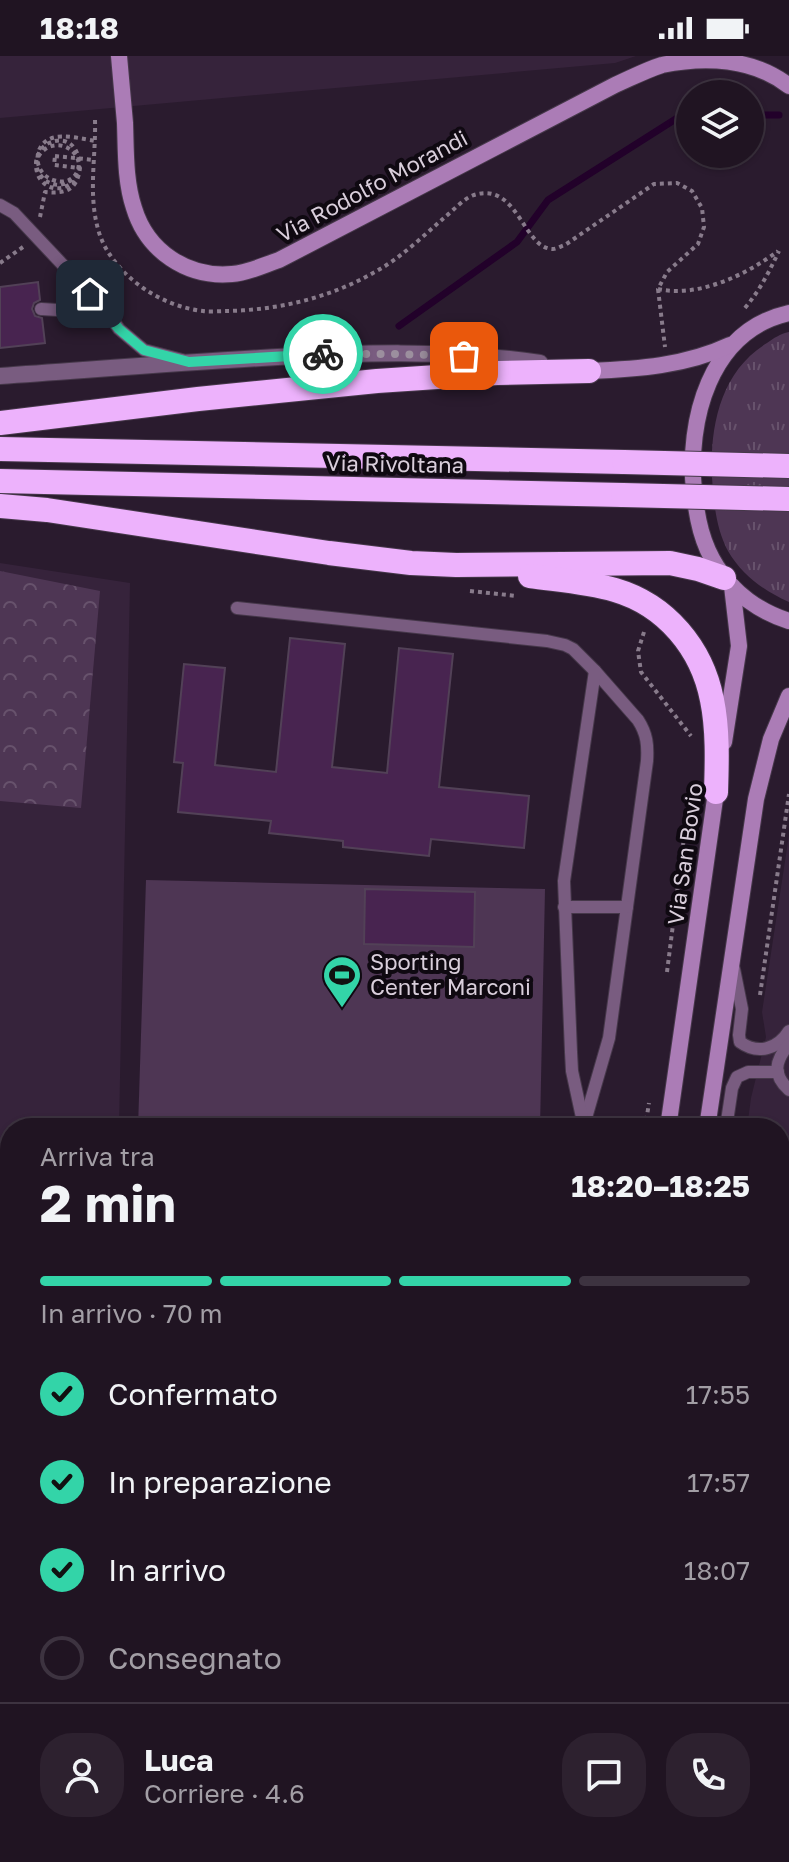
<!DOCTYPE html>
<html lang="it">
<head>
<meta charset="utf-8">
<style>
	:root { --surface:#201422; --page:#2d212f; --text:#f1f3f6; --muted:#a29ea5; --line:#3d3340; --accent:#33d4a8 }
	body { margin:0; font-family:"Golos Text",sans-serif; background:var(--page); color:var(--text); height:100vh; display:flex; flex-direction:column; font-size:30px; white-space:nowrap }
	* { box-sizing:border-box; margin:0 }
	p { font-size:26px; color:var(--muted) }
	.icon { flex:none; width:44px; height:44px; fill:none; stroke:currentColor; stroke-width:2; stroke-linecap:round; stroke-linejoin:round }
	.map { position:relative; flex:1; overflow:hidden }
	.panel { position:absolute; left:0px; top:1062px; width:790px; height:744px; display:flex; flex-direction:column; background:var(--surface); border-radius:32px 32px 0 0; box-shadow:0 2px 6px #0004,0 0 0 2px var(--line) }
	.panel>* { flex:none }
	.buttons { position:absolute; left:676px; top:24px; display:grid; gap:16px }
	.buttons a { display:grid; place-items:center; width:88px; height:88px; border-radius:50%; background:var(--surface); box-shadow:0 2px 6px #0004,0 0 0 2px var(--line); font-size:40px }
	.pin { position:absolute; display:grid; place-items:center; width:68px; height:68px; color:#fff; margin:-34px; border-radius:16px; box-shadow:0 4px 12px #0006 }
	.courier { position:absolute; display:grid; place-items:center; width:80px; height:80px; margin:-40px; border:6px solid #33d4a8; border-radius:50%; background:#fff; color:#222; box-shadow:0 2px 10px #0007 }
	.overview em { font-style:normal; font-weight:700 }
	.overview div { display:flex; flex-direction:column-reverse }
	.overview { display:flex; align-items:center; justify-content:space-between; height:136px; padding:0 40px }
	h1 { font-size:52px; font-weight:700; line-height:60px }
	.bar { display:grid; grid-template-columns:repeat(4,1fr); gap:12px 8px; align-content:center; height:96px; padding:0 40px }
	.bar i { height:10px; border-radius:6px; background:var(--line) }
	.bar .active { background:var(--accent) }
	.bar p { grid-column:span 4 }
	.line { display:flex; align-items:center; gap:20px; padding:0 40px; border-top:2px solid var(--line) }
	.line div { flex:1 }
	.round { display:grid; place-items:center; flex:none; width:84px; height:84px; border-radius:32px; background:var(--page) }
	ol { padding:0 40px; list-style:none }
	li { display:flex; align-items:center; gap:24px; height:88px }
	li p { margin-inline-start:auto }
	li .icon { padding:8px; border-radius:50%; background:var(--accent); color:#111; stroke-width:4 }
	li:last-child { color:var(--muted) }
	li i { width:44px; height:44px; border:4px solid var(--line); border-radius:50% }
	.status { display:flex; justify-content:space-between; align-items:center; height:56px; padding:0 40px; background:var(--surface); direction:ltr }
	.status svg { height:22px; fill:currentColor }
	.map>svg:first-child { display:block }
	.built { fill:#36233b }
	.grass { fill:url(#grass-tufts) }
	.forest { fill:url(#forest-crowns) }
	.garden { fill:#4e3654 }
	.lines { fill:none; stroke-linecap:round; stroke-linejoin:round }
	.stream { stroke:#22012a; stroke-width:7 }
	.building { fill:#482450; stroke:#524157; stroke-width:2 }
	.lane-casing { stroke:#46384a; stroke-width:14 }
	.street-casing { stroke:#46384a; stroke-width:18 }
	.secondary-casing { stroke:#46384a; stroke-width:18 }
	.highway-casing { stroke:#46384a; stroke-width:26 }
	.path { stroke:#887b8b; stroke-width:4; stroke-dasharray:4 4; stroke-linecap:butt }
	.lane { stroke:#795c80; stroke-width:12 }
	.street { stroke:#795c80; stroke-width:16 }
	.secondary { stroke:#ab7cb6; stroke-width:16 }
	.highway { stroke:#edb2fc; stroke-width:24 }
	.highway-bridge-casing { stroke:#46384a; stroke-width:26; stroke-linecap:butt }
	.path-bridge { stroke:#887b8b; stroke-width:4; stroke-dasharray:4 4; stroke-linecap:butt }
	.highway-bridge { stroke:#edb2fc; stroke-width:24 }
	.done { stroke:#9c8f9e; stroke-width:8; stroke-dasharray:0 14.4 }
	.route { stroke:#33d4a8; stroke-width:10 }
	.labels { text-anchor:middle; stroke-width:8; stroke-linejoin:round; paint-order:stroke }
	.street-label { font-size:22px; fill:#d9cedb; stroke:#0f0911 }
	.poi-label { font-size:22px; fill:#d9cedb; stroke:#0f0911; text-anchor:start }
</style>
</head>
<body>
<div class="status"><b>18:18</b><svg viewBox="0 0 49 12"><path d="M0 12V9h3v3zM5 12V6h3v6zM10 12V3h3v9zM15 12V0h3v12zM26 1h20v11H26zM47 4h2v5h-2z"/></svg></div>
<div class="map">
<svg width="789" height="1806" viewBox="0 0 789 1806">
	<defs>
		<pattern id="grass-tufts" width="24" height="20" patternUnits="userSpaceOnUse" patternTransform="scale(2)"><rect width="24" height="20" fill="#4e3654"/><path d="M3 7l-1-3M5 7V3M7 7l1-3M15 17l-1-3M17 17v-4M19 17l1-3" fill="none" stroke="#67526c"/></pattern>
		<pattern id="forest-crowns" width="20" height="18" patternUnits="userSpaceOnUse" patternTransform="scale(2)"><rect width="20" height="18" fill="#4e3654"/><path d="M2 6a3 3 0 1 1 6 0M12 15a3 3 0 1 1 6 0" fill="none" stroke="#67526c"/></pattern>
	</defs>
	<rect width="100%" height="100%" fill="#2a1b2e"/>
	<g class="built">
		<polygon points="0,0 636,0 615,7 0,62"/>
		<polygon points="0,507 130,527 119,1072 10,1072 10,1796 106,1796 105,1806 0,1806"/>
		<polygon points="789,779 789,1650 780,1646 780,1072 747,1072 751,1042 766,981 762,956"/>
	</g>
	<g class="grass">
		<path d="M789 276V546C764 535 742 519 728 495 718 476 715 456 713 435 708 381 716 318 767 287 774 282 780 278 789 276Z"/>
		<polygon points="780,1560 789,1561 789,1647 780,1644"/>
	</g>
	<polygon class="forest" points="0,515 100,535 81,752 0,745"/>
	<g class="garden">
		<polygon points="146,824 545,833 540,1072 138,1072"/>
		<polygon points="119,1796 537,1796 538,1806 119,1806"/>
	</g>
	<g class="lines">
		<g class="stream">
			<polyline points="750,59 779,59"/>
			<polyline points="399,270 517,186 548,144 682,59 690,59"/>
		</g>
	</g>
	<g class="building">
		<polygon points="38,226 40,244 34,247 32,253 35,260 42,262 45,287 0,292 0,231"/>
		<polygon points="290,582 345,588 332,711 387,717 399,592 453,598 439,731 529,740 524,792 431,783 429,800 343,791 343,785 269,777 271,765 178,756 183,707 174,706 184,608 225,612 215,709 276,716"/>
		<polygon points="365,833 475,836 474,891 364,888"/>
	</g>
	<g class="lines">
		<defs>
			<g id="lane">
				<polyline points="0,149 14,157 108,257 119,273 144,294 182,304"/>
				<polyline points="41,253 108,257"/>
				<path d="M237 552 547 585 565 589 573 593 595 615 638 664C647 678 648 689 647 705L609 982 583 1072"/>
				<polyline points="564,851 627,851"/>
				<path d="M734 913 742 953 739 979 740 986C758 999 778 993 789 975"/>
				<path d="M789 988C775 1005 772 1018 789 1034"/>
				<polyline points="583,1066 572,1015 571,996 564,825 595,615"/>
				<polyline points="726,1072 732,1032 737,1021 748,1016 778,1016"/>
				<polyline points="780,1152 789,1153"/>
				<polyline points="780,1203 789,1208"/>
				<polyline points="780,1260 789,1244"/>
				<polyline points="780,1531 789,1533"/>
				<polyline points="682,1796 684,1806"/>
				<polyline points="752,1796 752,1806"/>
			</g>
			<g id="street">
				<path d="M0 320C87 314 174 307 261 302 353 297 449 293 540 307"/>
				<polyline points="780,1682 789,1691"/>
				<polyline points="780,1747 789,1740"/>
			</g>
			<g id="secondary">
				<path d="M119 0C121 22 123 45 125 67 126 95 125 125 134 152 147 195 187 222 232 218 248 217 264 209 279 204L615 29C631 22 646 14 662 9 705 0 753 2 789 30"/>
				<path d="M789 257C709 275 687 365 694 435 697 463 702 488 717 511 733 537 760 556 789 565"/>
				<path d="M589 315C638 313 685 310 730 289"/>
				<polyline points="724,686 739,590 732,530"/>
				<polyline points="668,1072 717,729"/>
				<polyline points="707,1072 756,743 771,683 789,640"/>
				<polyline points="566,1806 568,1796"/>
				<polyline points="597,1806 599,1796"/>
			</g>
			<g id="highway">
				<polyline points="0,367 198,343 377,325 497,317 589,315"/>
				<polyline points="0,393 624,406"/>
				<polyline points="0,425 623,439"/>
				<polyline points="0,450 47,454 329,497 411,507 456,509 670,507 698,513 724,522"/>
				<path d="M530 520C558 524 588 526 615 534 666 549 702 592 712 644 718 673 717 706 716 736"/>
			</g>
		</defs>
		<use href="#lane" class="lane-casing"/>
		<use href="#street" class="street-casing"/>
		<use href="#secondary" class="secondary-casing"/>
		<use href="#highway" class="highway-casing"/>
		<g class="path">
			<path d="M95 64C96 101 88 137 98 173 103 192 114 206 127 219 147 238 175 252 203 255 210 256 219 255 227 255 278 254 329 242 373 217 400 203 423 180 445 161 454 154 464 142 474 139 518 125 523 193 553 193 557 193 561 190 565 189L654 128 677 127 692 135 702 152 704 171 698 188 667 216 658 233 665 291"/>
			<path d="M40 161 45 136C66 138 77 134 80 112L54 109 55 100"/>
			<polyline points="0,207 23,191"/>
			<path d="M658 233C698 242 746 219 778 195"/>
			<path d="M745 252C760 234 769 216 779 195"/>
			<polyline points="470,535 517,540"/>
			<polyline points="644,576 638,595 641,616 691,680"/>
			<polyline points="667,916 690,734"/>
			<polyline points="760,939 789,738"/>
			<polyline points="645,1072 649,1047"/>
		</g>
		<use href="#lane" class="lane"/>
		<use href="#street" class="street"/>
		<use href="#secondary" class="secondary"/>
		<use href="#highway" class="highway"/>
		<defs>
			<g id="highway-bridge">
				<polyline points="624,406 789,410"/>
				<polyline points="623,439 789,443"/>
			</g>
		</defs>
		<use href="#highway-bridge" class="highway-bridge-casing"/>
		<g class="path-bridge">
			<polyline points="55,100 94,104"/>
			<path d="M75 128 73 126C46 148 21 107 47 92 72 79 94 116 66 127 60 130 54 129 48 126 41 122 36 114 36 106 37 98 42 90 49 87 85 71 91 136 53 124 33 117 32 89 52 82 64 78 83 83 95 85"/>
		</g>
		<use href="#highway-bridge" class="highway-bridge"/>
	</g>
	<g class="lines">
		<polyline class="done" points="323,298 393,298 464,300"/>
		<polyline class="route" points="90,238 119,273 144,294 189,306 323,298"/>
	</g>
	<defs>
		<symbol id="stadium-pin" viewBox="-11 -11 22 30"><path d="M0 17L-7.5 6A9.5 9.5 0 1 1 7.5 6Z" fill="#33d4a8" stroke="#0f0911"/><path d="M0-5a6.5 5 0 1 0 0 10a6.5 5 0 1 0 0-10ZM-3.5-1.8h7v3.6h-7Z" fill="#111"/></symbol>
	</defs>
	<g fill-rule="evenodd">
		<use href="#stadium-pin" x="320" y="897" width="44" height="60"/>
	</g>
	<g class="labels">
		<g class="street-label">
			<text transform="translate(372 130) rotate(-28)" y="8">Via Rodolfo Morandi</text>
			<text transform="translate(395 408) rotate(1)" y="8">Via Rivoltana</text>
			<text transform="translate(685 798) rotate(-82)" y="8">Via San Bovio</text>
		</g>
		<g class="poi-label">
			<text x="370" y="914">Sporting<tspan x="370" dy="25">Center Marconi</tspan></text>
		</g>
	</g>
</svg>
<div class="buttons">
<a><svg class="icon" aria-label="layers" viewBox="0 0 24 24"><path d="M12 4l9 5-9 5-9-5zM3 14l9 5 9-5"/></svg></a>
</div>
<div class="pin" style="left:464px;top:300px;background:#ea580c"><svg class="icon" aria-label="bag" viewBox="0 0 24 24"><path d="M5 8h14l-1 12H6zM9 8a3 3 0 0 1 6 0"/></svg></div>
<div class="pin" style="left:90px;top:238px;background:#1f2937"><svg class="icon" aria-label="home" viewBox="0 0 24 24"><path d="M3 11l9-7 9 7M6 9v11h12V9"/></svg></div>
<div class="courier" style="left:323px;top:298px"><svg class="icon" aria-label="bike" viewBox="0 0 24 24"><circle cx="6" cy="16" r="4"/><circle cx="18" cy="16" r="4"/><path d="M6 16l4-8h5l3 8M10 8l3 8H6M13 5h3"/></svg></div>
<section class="panel">
<div class="overview"><div><h1>2 min</h1><p>Arriva tra</p></div><em>18:20–18:25</em></div>
<div class="bar"><i class="active"></i><i class="active"></i><i class="active"></i><i></i><p>In arrivo · 70 m</p></div>
<ol>
<li><svg class="icon" aria-label="check" viewBox="0 0 24 24"><path d="M5 12l5 5 9-10"/></svg>Confermato<p>17:55</p></li>
<li><svg class="icon" aria-label="check" viewBox="0 0 24 24"><path d="M5 12l5 5 9-10"/></svg>In preparazione<p>17:57</p></li>
<li><svg class="icon" aria-label="check" viewBox="0 0 24 24"><path d="M5 12l5 5 9-10"/></svg>In arrivo<p>18:07</p></li>
<li><i></i>Consegnato</li>
</ol>
<div class="line" style="height:144px"><a class="round"><svg class="icon" aria-label="person" viewBox="0 0 24 24"><circle cx="12" cy="8" r="4"/><path d="M4 21q1-7 8-7t8 7"/></svg></a><div><b>Luca</b><p>Corriere · 4.6</p></div><a class="round"><svg class="icon" aria-label="chat" viewBox="0 0 24 24"><path d="M4 5h16v11H9l-5 4z"/></svg></a><a class="round"><svg class="icon" aria-label="phone" viewBox="0 0 24 24"><path d="M5 4h4l2 5-3 2q2 4 5 5l2-3 5 2v4C11 20 4 13 5 4z"/></svg></a></div>
</section>
</div>
</body>
</html>
